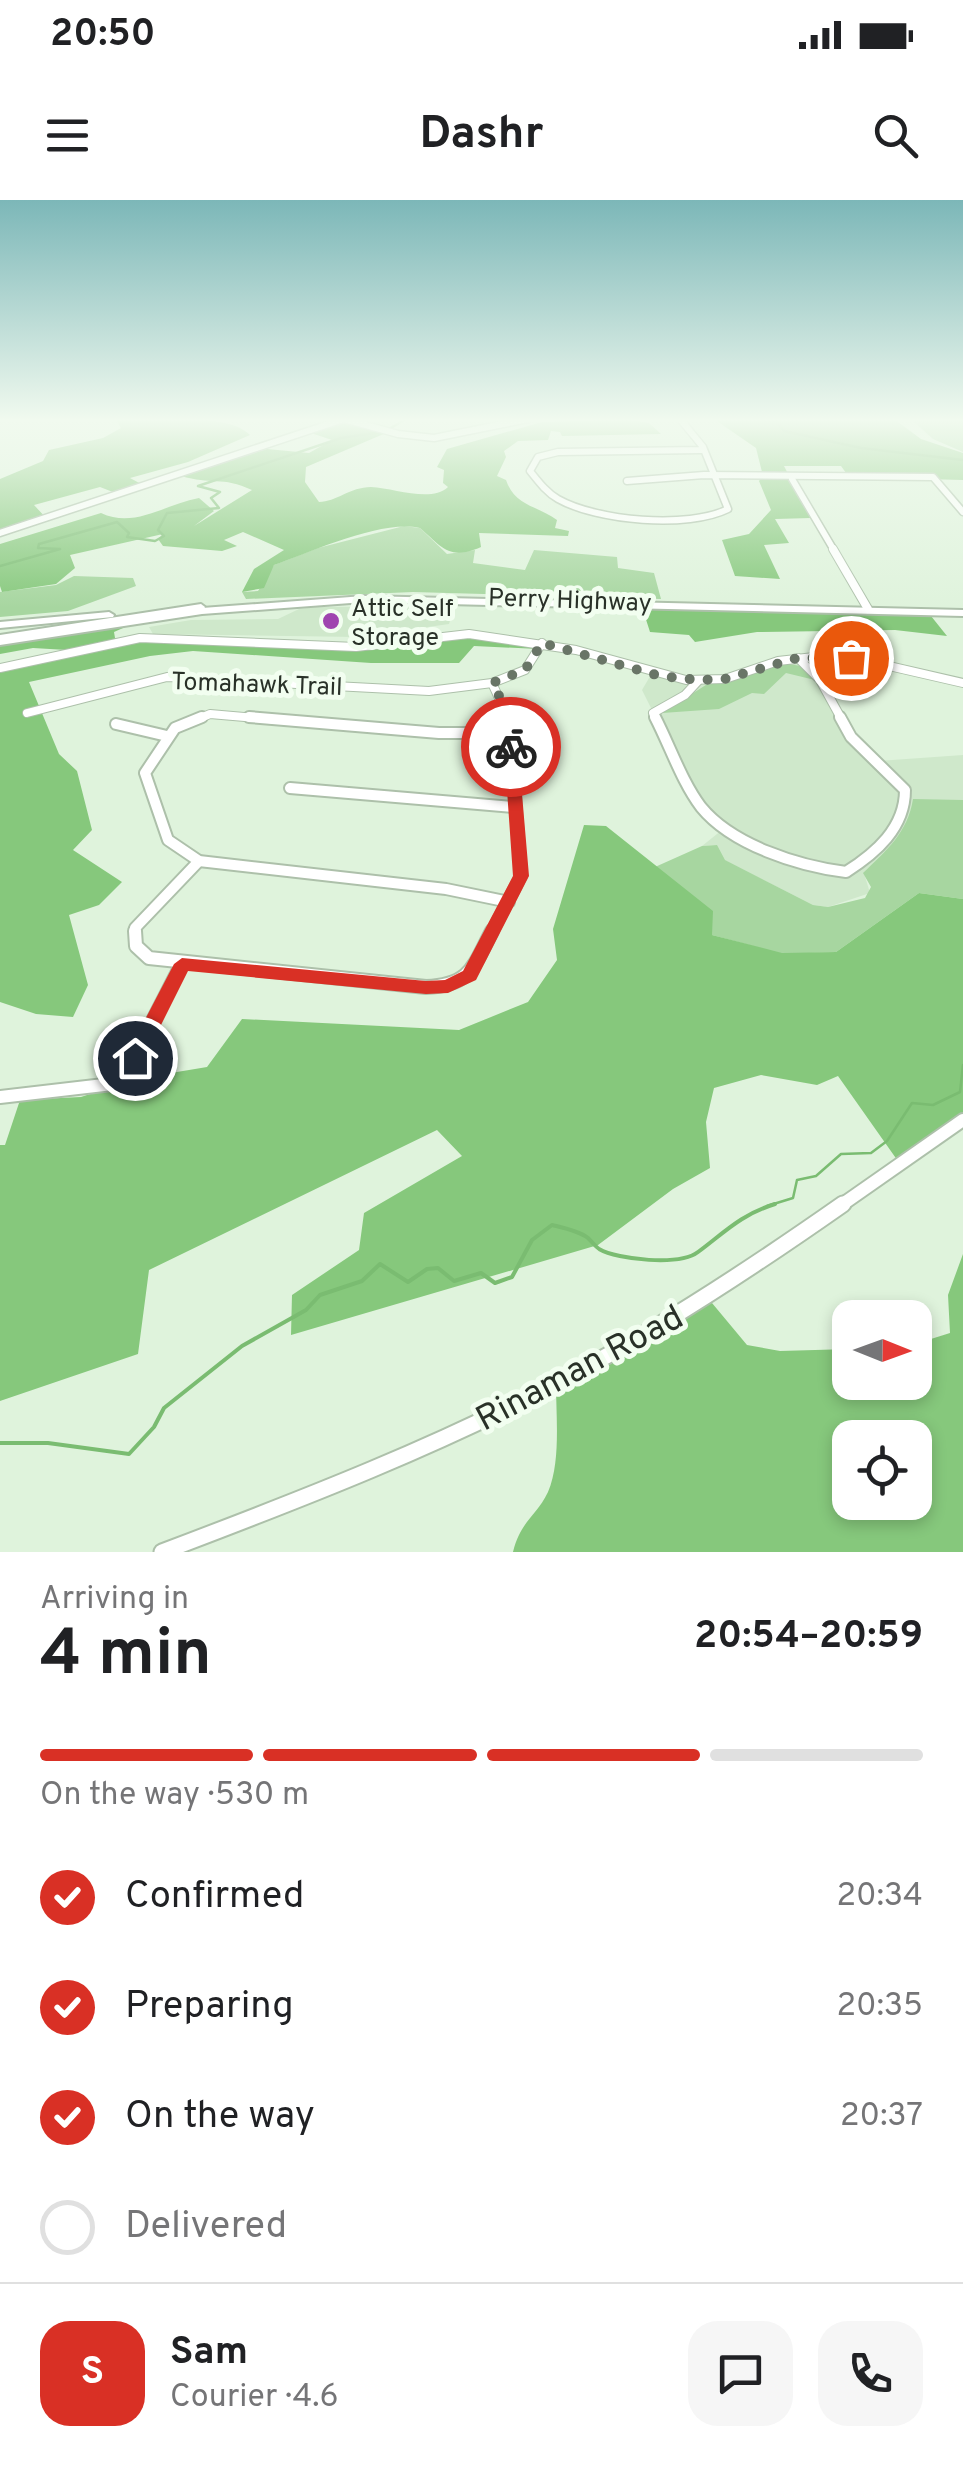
<!DOCTYPE html>
<html lang="en">
<head>
<meta charset="utf-8">
<style>
	:root { --surface:#fff; --page:#f6f6f6; --text:#202124; --muted:#757577; --line:#e0e0e0; --accent:#d93025 }
	body { margin:0; font-family:Overpass,sans-serif; background:var(--page); color:var(--text); height:100vh; display:flex; flex-direction:column; font-size:38px; white-space:nowrap }
	* { box-sizing:border-box; margin:0 }
	p { font-size:32px; color:var(--muted) }
	.icon { flex:none; width:55px; height:55px; fill:none; stroke:currentColor; stroke-width:2; stroke-linecap:round; stroke-linejoin:round }
	.map { position:relative; height:1352px; overflow:hidden }
	.details { display:flex; flex-direction:column; background:var(--surface); flex:1 }
	.details>* { flex:none }
	.needle { width:65px; rotate:91deg }
	.controls { position:absolute; left:832px; top:1100px; display:grid; gap:20px }
	.controls a { display:grid; place-items:center; width:100px; height:100px; border-radius:20px; background:var(--surface); box-shadow:0 5px 15px #0003; font-size:50px }
	.pin { position:absolute; display:grid; place-items:center; width:85px; height:85px; color:#fff; margin:-42px; border:5px solid #fff; border-radius:50%; box-shadow:0 2px 10px #0007 }
	.courier { position:absolute; display:grid; place-items:center; width:100px; height:100px; margin:-50px; border:8px solid #d93025; border-radius:50%; background:#fff; color:#222; box-shadow:0 2px 12px #0007 }
	.head em { font-style:normal; font-weight:700 }
	.head div { display:flex; flex-direction:column-reverse }
	.head { display:flex; align-items:center; justify-content:space-between; height:170px; padding:0 40px }
	h1 { font-size:65px; font-weight:700; line-height:75px }
	.bar { display:grid; grid-template-columns:repeat(4,1fr); gap:15px 10px; align-content:center; height:120px; padding:0 40px }
	.bar i { height:12px; border-radius:8px; background:var(--line) }
	.bar .active { background:var(--accent) }
	.bar p { grid-column:span 4 }
	.line { display:flex; align-items:center; gap:25px; padding:0 40px; border-top:2px solid var(--line) }
	.line div { flex:1 }
	.round { display:grid; place-items:center; flex:none; width:105px; height:105px; border-radius:30px; background:var(--page) }
	ol { padding:0 40px; list-style:none }
	li { display:flex; align-items:center; gap:30px; height:110px }
	li p { margin-inline-start:auto }
	li .icon { padding:10px; border-radius:50%; background:var(--accent); color:#fff; stroke-width:4 }
	li:last-child { color:var(--muted) }
	li i { width:55px; height:55px; border:5px solid var(--line); border-radius:50% }
	.status { display:flex; justify-content:space-between; align-items:center; height:70px; padding:0 50px; background:var(--surface); direction:ltr }
	.status svg { height:28px; fill:currentColor }
	header { display:flex; justify-content:space-between; align-items:center; height:130px; padding:0 40px; background:var(--surface); font-size:45px; font-weight:700 }
	.map>svg:first-child { display:block }
	.built { fill:#cfe8cb }
	.green { fill:#a7d6a0 }
	.forest { fill:#86c87c; fill-rule:evenodd }
	.lines { fill:none; stroke-linecap:round; stroke-linejoin:round }
	.stream-far1 { stroke:#7abc71; stroke-width:2.5 }
	.stream { stroke:#7abc71; stroke-width:4 }
	.minor-far4-casing { stroke:#adc0aa; stroke-width:9 }
	.minor-far3-casing { stroke:#adc0aa; stroke-width:10 }
	.minor-far2-casing { stroke:#adc0aa; stroke-width:14 }
	.minor-far1-casing { stroke:#adc0aa; stroke-width:16 }
	.minor-casing { stroke:#adc0aa; stroke-width:19 }
	.major-casing { stroke:#adc0aa; stroke-width:4 }
	.highway-casing { stroke:#adc0aa; stroke-width:4 }
	.minor-far4 { stroke:#fff; stroke-width:6 }
	.minor-far3 { stroke:#fff; stroke-width:8 }
	.minor-far2 { stroke:#fff; stroke-width:10 }
	.minor-far1 { stroke:#fff; stroke-width:12 }
	.minor { stroke:#fff; stroke-width:15 }
	.major { fill:#fff; fill-rule:evenodd }
	.highway { fill:#fff; fill-rule:evenodd }
	.route { fill:#d93025 }
	.done { stroke:#697567; stroke-width:10; stroke-dasharray:0 18 }
	.poi-dot { fill:#9f44af; stroke:#f2fef0; stroke-width:4 }
	.labels { text-anchor:middle; stroke-width:10; stroke-linejoin:round; paint-order:stroke }
	.far-street-label { font-size:25px; fill:#293128; stroke:#f2fef0 }
	.far-poi-label { font-size:25px; fill:#293128; stroke:#f2fef0; text-anchor:start }
	.near-street-label { font-size:35px; fill:#293128; stroke:#f2fef0 }
</style>
</head>
<body>
<div class="status"><b>20:50</b><svg viewBox="0 0 49 12"><path d="M0 12V9h3v3zM5 12V6h3v6zM10 12V3h3v9zM15 12V0h3v12zM26 1h20v11H26zM47 4h2v5h-2z"/></svg></div>
<header><svg class="icon" aria-label="menu" viewBox="0 0 24 24"><path d="M4 6h16M4 12h16M4 18h16"/></svg>Dashr<svg class="icon" aria-label="search" viewBox="0 0 24 24"><circle cx="10" cy="10" r="6"/><path d="M15 15l6 6"/></svg></header>
<div class="map">
<svg width="963" height="1352" viewBox="0 0 963 1352">
	<rect width="100%" height="100%" fill="#dff3dc"/>
	<g class="built">
		<polygon points="454,406 449,424 357,437 153,434 149,427 191,420 278,419 299,409 317,407"/>
		<polygon points="797,457 811,467 844,527 878,561 963,555 963,600 943,601 911,616 890,648 864,673 870,693 828,707 813,705 724,660 716,645 702,646 722,630 699,604 642,490 652,473 710,480"/>
	</g>
	<g class="green">
		<polygon points="911,219 963,219 963,252 933,239"/>
		<polygon points="404,326 420,328 447,354 475,350 473,363 525,370 534,350 617,357 618,368 654,373 661,399 413,392 246,399 242,392 258,391 274,365 318,348"/>
		<polygon points="74,376 133,378 136,386 68,411 0,417 0,392 56,385"/>
		<polygon points="782,463 801,466 815,480 786,473 764,494 752,493 719,509 662,513 709,483 734,480"/>
		<path d="M913 599 963 600V699L919 693 836 752 782 754 712 735 655 667 702 646 717 645 725 660 813 705 828 707 865 698 871 687 863 673C886 651 908 632 913 599Z"/>
	</g>
	<g class="forest">
		<path d="M116 219C149 219 228 212 250 235L188 262 130 278 143 285 118 294 100 287 34 305 47 319 0 333V279L43 261 49 250 103 238 121 228Z"/>
		<path d="M627 219 649 223 661 234 562 236 560 232 551 231 548 240 518 241 504 251 506 257 497 276 506 280C515 306 536 305 557 320L555 328 569 331 568 336 479 333 481 347C449 361 442 347 420 328 382 319 311 352 274 365L264 388 242 392 254 369 284 350 243 332 224 340 237 346 222 351 163 346 158 339 163 334 70 355 75 368 56 384 2 392 0 386V344L101 313C135 329 165 304 199 298L214 311 194 326 252 290C222 276 211 285 181 276L267 249 309 253 332 240 311 233 345 221 386 233 306 267 305 282 319 302C336 302 350 287 371 287 394 288 431 303 448 287L443 283 444 270 437 267 447 249 542 222Z"/>
		<polygon points="714,219 894,219 921,239 963,253 963,280 849,277 841,266 784,266 811,318 775,319 789,343 764,345 780,379 735,376 722,340 749,334 771,310 759,281 763,276 756,248"/>
		<polygon points="642,407 931,416 947,436 895,430 757,432 695,442 689,435 650,432"/>
		<polygon points="132,424 114,432 115,438 356,447 490,435 539,449 474,446 459,463 371,463 193,451 150,456 29,482 59,554 77,571 92,630 73,650 122,682 99,705 69,715 88,785 73,817 36,814 0,802 0,468 67,450 33,448 0,454 0,446"/>
		<polygon points="584,625 606,626 713,711 712,735 782,753 836,752 919,693 963,699 963,920 900,964 838,876 817,885 761,875 714,888 706,922 710,968 673,989 598,1045 291,1135 292,1095 359,1050 364,1013 462,956 437,930 149,1070 138,1154 0,1201 0,945 5,945 20,900 81,897 135,879 207,867 242,819 459,830 528,802 557,760 553,729"/>
		<path d="M963 1054V1352H513C521 1320 536 1317 548 1292 561 1262 556 1216 556 1183L707 1097 747 1145 780 1151 850 1149V1182H915V1144L950 1133 948 1095ZM850 1238H915V1302H850Z"/>
	</g>
	<g class="lines">
		<g class="stream-far1">
			<polyline points="758,219 777,223 784,231 861,248 963,260"/>
			<polyline points="389,229 406,219"/>
			<polyline points="0,366 60,349 38,348 39,344 117,322 129,333 127,337 155,341 164,336 158,330 167,313 219,308 211,298 220,292 198,286 341,238 381,232"/>
			<polyline points="767,1006 793,998 797,980 816,976 841,954 871,953 887,941 912,903 933,905 960,892 963,865"/>
		</g>
		<path class="stream" d="M0 1243H48L129 1254 154 1227 164 1208 242 1146 306 1110 320 1095 362 1081 380 1064 408 1082 427 1069 438 1068 454 1081 481 1073 495 1083 512 1077 532 1040 552 1025C564 1028 579 1031 588 1038 589 1039 598 1049 599 1049 618 1060 680 1066 698 1052 725 1032 740 1015 775 1004"/>
		<defs>
			<g id="minor-far4">
				<polyline points="344,219 398,234 434,238 528,219"/>
				<path d="M680 219 703 247 728 309C688 329 597 321 558 299 546 292 538 281 530 271L538 257 558 252 701 250"/>
				<polyline points="792,279 835,352"/>
				<polyline points="627,281 704,275 933,277 963,312"/>
				<polyline points="0,333 344,219"/>
			</g>
			<g id="minor-far3">
				<polyline points="833,349 868,409"/>
				<polyline points="798,458 820,480 842,520"/>
				<polyline points="0,468 140,438 356,447 469,434 576,450 686,480 725,479 778,461 823,456 863,460 963,483"/>
				<polyline points="492,483 509,520"/>
				<polyline points="27,513 167,477 429,491 492,483 525,470 542,443"/>
				<polyline points="196,520 210,514 279,520"/>
				<polyline points="656,520 653,513 685,495 698,481"/>
			</g>
			<g id="minor-far2">
				<polyline points="202,517 175,528 145,573 168,640 199,661 446,689 509,702"/>
				<polyline points="249,517 439,533 510,533"/>
				<path d="M655 517C670 546 682 582 701 607 732 645 798 666 846 672 876 653 905 628 905 590L851 537 840 517"/>
				<polyline points="116,524 167,536"/>
				<polyline points="290,588 514,607"/>
				<polyline points="135,734 135,728 199,661"/>
				<polyline points="491,734 521,676 509,517"/>
			</g>
			<g id="minor-far1">
				<path d="M135 731 136 746 149 758 426 787C471 785 473 767 492 731"/>
				<polyline points="0,897 121,883 182,764"/>
				<polyline points="840,1006 963,920"/>
			</g>
			<path id="minor" d="M162 1352C302 1299 442 1245 574 1174 667 1124 756 1065 843 1004"/>
			<polygon id="major" points="201,404 205,407 204,409 0,441 0,435"/>
			<g id="highway">
				<polygon points="364,396 963,410 963,416 364,402 202,414 0,445 0,439 202,408"/>
				<polygon points="109,412 114,415 113,417 0,428 0,422"/>
			</g>
		</defs>
		<use href="#minor-far4" class="minor-far4-casing"/>
		<use href="#minor-far3" class="minor-far3-casing"/>
		<use href="#minor-far2" class="minor-far2-casing"/>
		<use href="#minor-far1" class="minor-far1-casing"/>
		<use href="#minor" class="minor-casing"/>
		<use href="#major" class="major-casing"/>
		<use href="#highway" class="highway-casing"/>
		<use href="#minor-far4" class="minor-far4"/>
		<use href="#minor-far3" class="minor-far3"/>
		<use href="#minor-far2" class="minor-far2"/>
		<use href="#minor-far1" class="minor-far1"/>
		<use href="#minor" class="minor"/>
		<use href="#major" class="major"/>
		<use href="#highway" class="highway"/>
	</g>
	<linearGradient id="sky" x2="0" y2="1"><stop stop-color="#7cb7b8"/><stop offset="0.54" stop-color="#f1faef"/><stop offset="1" stop-color="#f1faef" stop-opacity="0"/></linearGradient>
	<rect width="963" height="408" fill="url(#sky)"/>
	<polygon class="route" points="511,543 518,547 529,676 476,780 448,793 426,794 188,771 142,863 128,863 125,858 174,764 182,758 426,781 445,780 463,771 513,676 504,547"/>
	<g class="lines">
		<polyline class="done" points="511,547 508,512 492,483 525,470 542,443 660,476 698,480 725,479 797,458 851,458"/>
	</g>
	<circle class="poi-dot" cx="331" cy="421" r="10"/>
	<g class="labels">
		<g class="far-street-label">
			<text transform="translate(570 399) rotate(2)" y="9">Perry Highway</text>
			<text transform="translate(257 483) rotate(2)" y="9">Tomahawk Trail</text>
		</g>
		<g class="far-poi-label">
			<text x="351" y="416">Attic Self<tspan x="351" dy="29">Storage</tspan></text>
		</g>
		<g class="near-street-label">
			<text transform="translate(579 1167) rotate(-28)" y="12">Rinaman Road</text>
		</g>
	</g>
</svg>
<div class="controls">
<a><svg class="needle" viewBox="-14 -14 28 28"><path d="M0-13l5 13h-10z" fill="#e53935"/><path d="M0 13l5-13h-10z" fill="#757577"/></svg></a>
<a><svg class="icon" aria-label="locate" viewBox="0 0 24 24"><circle cx="12" cy="12" r="6"/><path d="M12 2v4M12 18v4M2 12h4M18 12h4"/></svg></a>
</div>
<div class="pin" style="left:851px;top:458px;background:#ea580c"><svg class="icon" aria-label="bag" viewBox="0 0 24 24"><path d="M5 8h14l-1 12H6zM9 8a3 3 0 0 1 6 0"/></svg></div>
<div class="pin" style="left:135px;top:858px;background:#1f2937"><svg class="icon" aria-label="home" viewBox="0 0 24 24"><path d="M3 11l9-7 9 7M6 9v11h12V9"/></svg></div>
<div class="courier" style="left:511px;top:547px"><svg class="icon" aria-label="bike" viewBox="0 0 24 24"><circle cx="6" cy="16" r="4"/><circle cx="18" cy="16" r="4"/><path d="M6 16l4-8h5l3 8M10 8l3 8H6M13 5h3"/></svg></div>
</div>
<section class="details">
<div class="head"><div><h1>4 min</h1><p>Arriving in</p></div><em>20:54–20:59</em></div>
<div class="bar"><i class="active"></i><i class="active"></i><i class="active"></i><i></i><p>On the way · 530 m</p></div>
<ol>
<li><svg class="icon" aria-label="check" viewBox="0 0 24 24"><path d="M5 12l5 5 9-10"/></svg>Confirmed<p>20:34</p></li>
<li><svg class="icon" aria-label="check" viewBox="0 0 24 24"><path d="M5 12l5 5 9-10"/></svg>Preparing<p>20:35</p></li>
<li><svg class="icon" aria-label="check" viewBox="0 0 24 24"><path d="M5 12l5 5 9-10"/></svg>On the way<p>20:37</p></li>
<li><i></i>Delivered</li>
</ol>
<div class="line" style="height:180px"><b class="round" style="background:var(--accent);color:#fff">S</b><div><b>Sam</b><p>Courier · 4.6</p></div><a class="round"><svg class="icon" aria-label="chat" viewBox="0 0 24 24"><path d="M4 5h16v11H9l-5 4z"/></svg></a><a class="round"><svg class="icon" aria-label="phone" viewBox="0 0 24 24"><path d="M5 4h4l2 5-3 2q2 4 5 5l2-3 5 2v4C11 20 4 13 5 4z"/></svg></a></div>
</section>
</body>
</html>
